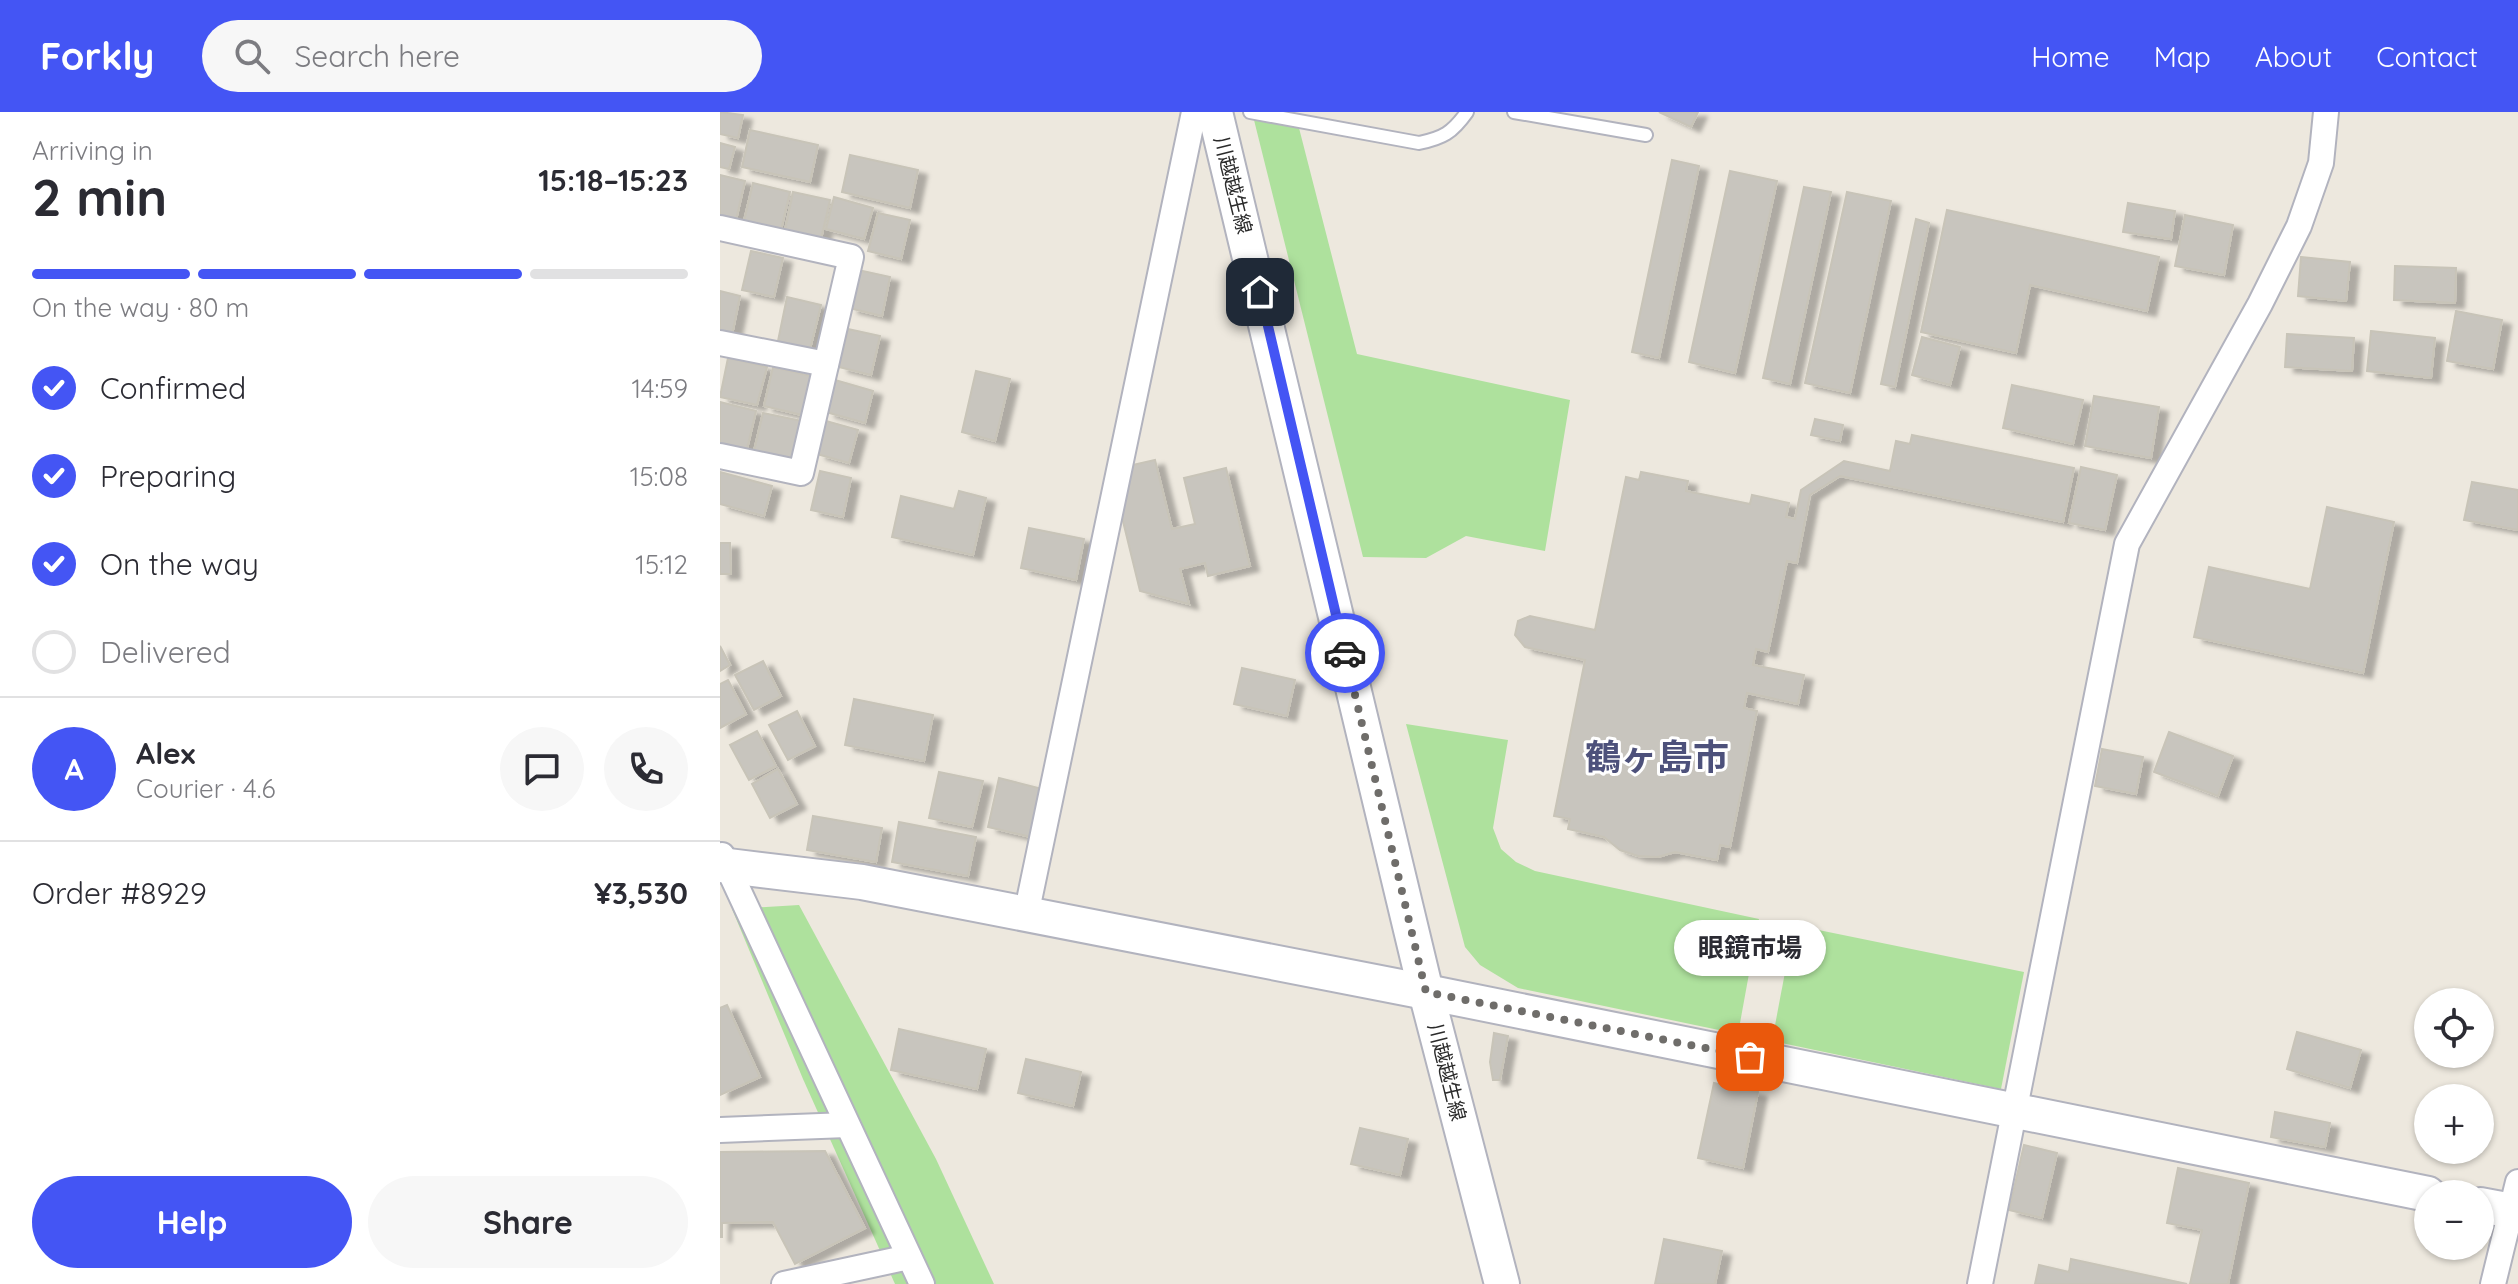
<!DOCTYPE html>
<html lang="en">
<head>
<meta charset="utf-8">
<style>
	:root { --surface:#fff; --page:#f7f7f7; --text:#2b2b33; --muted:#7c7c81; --line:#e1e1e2; --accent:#4455f4 }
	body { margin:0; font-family:Quicksand,"Noto Sans JP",sans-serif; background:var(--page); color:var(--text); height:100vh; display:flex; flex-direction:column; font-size:30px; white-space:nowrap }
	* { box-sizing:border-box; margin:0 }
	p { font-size:26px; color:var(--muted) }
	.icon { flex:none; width:44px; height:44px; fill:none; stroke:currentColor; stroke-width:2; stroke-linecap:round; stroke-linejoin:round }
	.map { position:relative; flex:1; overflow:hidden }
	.details { display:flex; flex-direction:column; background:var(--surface); width:720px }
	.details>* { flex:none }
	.controls { position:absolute; left:1694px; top:876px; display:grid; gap:16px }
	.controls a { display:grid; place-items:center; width:80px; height:80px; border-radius:50%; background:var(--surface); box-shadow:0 2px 6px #0004; font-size:40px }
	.pin { position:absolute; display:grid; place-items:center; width:68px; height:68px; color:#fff; margin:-34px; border-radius:16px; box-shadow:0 4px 12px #0006 }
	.courier { position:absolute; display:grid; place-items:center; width:80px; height:80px; margin:-40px; border:6px solid #4455f4; border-radius:50%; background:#fff; color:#222; box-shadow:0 2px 10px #0007 }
	.bubble { position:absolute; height:56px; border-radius:28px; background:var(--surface); box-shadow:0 2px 6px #0004; font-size:26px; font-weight:700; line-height:56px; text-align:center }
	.overview em { font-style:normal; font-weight:700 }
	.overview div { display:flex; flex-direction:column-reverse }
	.overview { display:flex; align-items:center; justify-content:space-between; height:136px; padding:0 32px }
	h1 { font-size:52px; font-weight:700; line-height:60px }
	.bar { display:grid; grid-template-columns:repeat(4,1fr); gap:12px 8px; align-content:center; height:96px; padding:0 32px }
	.bar i { height:10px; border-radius:6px; background:var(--line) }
	.bar .on { background:var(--accent) }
	.bar p { grid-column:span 4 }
	.line { display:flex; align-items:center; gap:20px; padding:0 32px; border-top:2px solid var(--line) }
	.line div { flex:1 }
	.round { display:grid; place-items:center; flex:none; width:84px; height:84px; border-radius:42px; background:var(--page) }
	ol { padding:0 32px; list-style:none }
	li { display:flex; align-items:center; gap:24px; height:88px }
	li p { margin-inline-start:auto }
	li .icon { padding:8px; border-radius:50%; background:var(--accent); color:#fff; stroke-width:4 }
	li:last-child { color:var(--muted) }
	li i { width:44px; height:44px; border:4px solid var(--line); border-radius:50% }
	.cta { display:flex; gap:16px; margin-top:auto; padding:16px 32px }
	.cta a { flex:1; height:92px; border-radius:48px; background:var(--accent); color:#fff; font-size:32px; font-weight:700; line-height:92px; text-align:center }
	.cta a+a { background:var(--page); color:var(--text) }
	header { display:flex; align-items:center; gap:48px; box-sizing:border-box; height:112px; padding:0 40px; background:var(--accent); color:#fff }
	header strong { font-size:38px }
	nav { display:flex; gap:44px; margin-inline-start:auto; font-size:28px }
	.search { width:560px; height:72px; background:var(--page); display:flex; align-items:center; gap:20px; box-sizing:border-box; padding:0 28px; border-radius:44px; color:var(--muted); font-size:30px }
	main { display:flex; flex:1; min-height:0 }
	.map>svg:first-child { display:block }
	.green { fill:#aee19d }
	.building { fill:#c8c5be; stroke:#c8c4b8; stroke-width:2; filter:url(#shadow) }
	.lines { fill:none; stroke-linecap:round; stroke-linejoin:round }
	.lane-casing { stroke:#b2b3be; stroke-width:16 }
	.street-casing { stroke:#b2b3be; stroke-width:28 }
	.secondary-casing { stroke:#b2b3be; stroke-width:38 }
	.lane { stroke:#fff; stroke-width:12 }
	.street { stroke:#fff; stroke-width:24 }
	.secondary { stroke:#fff; stroke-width:34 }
	.done { stroke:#6f6d6a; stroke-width:8; stroke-dasharray:0 14.4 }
	.route { stroke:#4455f4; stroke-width:10 }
	.labels { text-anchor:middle; stroke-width:6; stroke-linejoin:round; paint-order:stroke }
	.street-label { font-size:20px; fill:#2b2b2b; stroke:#fff }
	.town-label { font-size:36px; font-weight:bold; fill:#4d517b; stroke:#fff }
</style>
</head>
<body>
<header>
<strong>Forkly</strong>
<div class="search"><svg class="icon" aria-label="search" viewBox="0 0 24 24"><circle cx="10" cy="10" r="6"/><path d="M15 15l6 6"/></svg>Search here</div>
<nav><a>Home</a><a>Map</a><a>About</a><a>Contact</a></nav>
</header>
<main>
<section class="details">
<div class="overview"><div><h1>2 min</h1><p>Arriving in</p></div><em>15:18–15:23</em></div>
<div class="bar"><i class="on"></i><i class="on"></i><i class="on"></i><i></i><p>On the way · 80 m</p></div>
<ol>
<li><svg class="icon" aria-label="check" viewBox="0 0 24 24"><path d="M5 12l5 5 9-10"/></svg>Confirmed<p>14:59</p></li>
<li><svg class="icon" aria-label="check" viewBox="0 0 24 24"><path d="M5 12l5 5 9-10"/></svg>Preparing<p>15:08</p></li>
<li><svg class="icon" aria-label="check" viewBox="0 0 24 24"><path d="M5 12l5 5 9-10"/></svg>On the way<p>15:12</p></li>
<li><i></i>Delivered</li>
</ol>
<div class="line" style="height:144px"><b class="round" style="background:var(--accent);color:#fff">A</b><div><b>Alex</b><p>Courier · 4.6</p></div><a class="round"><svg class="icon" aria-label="chat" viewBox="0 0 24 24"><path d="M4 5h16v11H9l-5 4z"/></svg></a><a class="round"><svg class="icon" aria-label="phone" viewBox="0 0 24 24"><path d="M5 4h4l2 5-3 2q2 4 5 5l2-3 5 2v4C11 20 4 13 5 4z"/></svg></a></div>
<div class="line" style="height:104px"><div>Order #8929</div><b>¥3,530</b></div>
<div class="cta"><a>Help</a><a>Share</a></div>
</section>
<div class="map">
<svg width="1798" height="1172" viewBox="0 0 1798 1172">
	<defs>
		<filter id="shadow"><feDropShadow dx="9" dy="5" stdDeviation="2" flood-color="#0004"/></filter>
	</defs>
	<rect width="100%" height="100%" fill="#ede8de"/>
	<g class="green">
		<polygon points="534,8 579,16 637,242 850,288 825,439 746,424 706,446 643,445"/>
		<polygon points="686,612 788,628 773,716 781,737 796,750 815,759 1039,807 1018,922 798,876 760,853 745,835"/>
		<polygon points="79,793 216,1047 274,1172 175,1172 83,967 12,797"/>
		<polygon points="1074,813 1304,860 1281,977 1052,929"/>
	</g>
	<g class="building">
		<polygon points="0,0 23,3 18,26 0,22"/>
		<polygon points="939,0 978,0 971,15"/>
		<polygon points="30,18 98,33 90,70 22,55"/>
		<polygon points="0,31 15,35 9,57 0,55"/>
		<polygon points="130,43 198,58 190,96 122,80"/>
		<polygon points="952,48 979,54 939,246 912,240"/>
		<polygon points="1010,59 1057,69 1015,261 969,250"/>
		<polygon points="0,63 25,69 16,108 0,104"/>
		<polygon points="33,71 70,80 61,118 24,109"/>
		<polygon points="1084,75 1111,80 1070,272 1043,266"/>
		<polygon points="73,80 110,88 101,127 65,118"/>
		<polygon points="1127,80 1171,89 1130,281 1085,271"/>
		<polygon points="114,85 153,96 144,127 106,117"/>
		<polygon points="1408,91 1455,99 1451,127 1403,120"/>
		<polygon points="1227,98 1439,145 1427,199 1310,173 1296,241 1201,220"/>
		<polygon points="158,101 190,108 181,147 148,139"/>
		<polygon points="1465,103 1513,113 1504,163 1455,154"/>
		<polygon points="1196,107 1209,111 1175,275 1161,272"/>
		<polygon points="31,139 63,146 54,185 22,178"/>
		<polygon points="1581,145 1630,150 1626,189 1578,184"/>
		<polygon points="1675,154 1736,156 1735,191 1674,188"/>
		<polygon points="138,158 170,165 162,204 129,196"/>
		<polygon points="0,179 20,184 12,223 0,220"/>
		<polygon points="67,185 101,193 90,237 58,229"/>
		<polygon points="1736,199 1782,208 1773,257 1727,249"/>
		<polygon points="128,217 160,224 151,263 119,255"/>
		<polygon points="1651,219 1715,226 1711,266 1647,259"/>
		<polygon points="1567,222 1634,226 1632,259 1565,255"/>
		<polygon points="1202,225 1240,235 1230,273 1192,263"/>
		<polygon points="8,246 47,255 37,293 0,285"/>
		<polygon points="53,255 91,264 82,303 44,294"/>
		<polygon points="256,259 290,267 275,329 242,320"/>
		<polygon points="115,268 153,279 145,311 106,300"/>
		<polygon points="1292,273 1363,288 1353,332 1283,316"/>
		<polygon points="1374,284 1439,295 1431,346 1365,334"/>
		<polygon points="0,290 36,299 27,337 0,331"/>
		<polygon points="43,301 82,309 73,348 34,339"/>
		<polygon points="1095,307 1123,313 1120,329 1091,323"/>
		<polygon points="106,309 138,318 129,351 97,342"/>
		<polygon points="1192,323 1354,356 1343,410 1120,364 1090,383 1077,451 1067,449 1048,540 1036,537 1033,553 1084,563 1078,592 1027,581 1024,596 1037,599 1010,735 1000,733 997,748 955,740 938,745 918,744 900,738 884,725 848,717 850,707 834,704 865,548 805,535 795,523 798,509 810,504 875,518 906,365 919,368 921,360 968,369 966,379 1030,392 1032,383 1069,391 1066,405 1075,407 1081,378 1124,349 1170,359 1176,329 1190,332"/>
		<polygon points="435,348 452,417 475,412 464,366 506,356 530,454 488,464 485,451 460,457 469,492 420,479 401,401 408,354"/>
		<polygon points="1361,355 1397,363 1385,418 1349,411"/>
		<polygon points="100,359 131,366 123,405 91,398"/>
		<polygon points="0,360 52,374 44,404 0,392"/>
		<polygon points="1752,370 1798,378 1798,418 1744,408"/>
		<polygon points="239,379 266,386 253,443 172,425 181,384 234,397"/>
		<polygon points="1607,395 1674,410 1643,561 1474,525 1489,455 1590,477"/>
		<polygon points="309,416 364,427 356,468 301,456"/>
		<polygon points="0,431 10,431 11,462 0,462"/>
		<polygon points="0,534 10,553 0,559"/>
		<polygon points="43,549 61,584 34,598 15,563"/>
		<polygon points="522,556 575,568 567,604 514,592"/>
		<polygon points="8,568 26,602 0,616 0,572"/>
		<polygon points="134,587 213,603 204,649 125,633"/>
		<polygon points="77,599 95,634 68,648 49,613"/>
		<polygon points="37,619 56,654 29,668 10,633"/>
		<polygon points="1449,620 1513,644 1498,684 1434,660"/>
		<polygon points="1382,637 1423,645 1416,682 1375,674"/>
		<polygon points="58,657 77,692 50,706 32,672"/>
		<polygon points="219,660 263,669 252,715 209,706"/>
		<polygon points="279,666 322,677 311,725 268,715"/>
		<polygon points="93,704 162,716 156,750 87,738"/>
		<polygon points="179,710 256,725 248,764 172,750"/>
		<polygon points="7,893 40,965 0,983 0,896"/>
		<polygon points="179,917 266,937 257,977 171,958"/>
		<polygon points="1577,920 1641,938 1630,976 1567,957"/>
		<polygon points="774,921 788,924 780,968 773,968 770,950"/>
		<polygon points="306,947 361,960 353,994 298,981"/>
		<polygon points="994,971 1038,980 1023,1056 978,1046"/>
		<polygon points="1555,1000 1610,1011 1605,1035 1551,1025"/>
		<polygon points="640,1016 688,1027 680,1063 631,1052"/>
		<polygon points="1304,1033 1337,1041 1322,1106 1289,1098"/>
		<polygon points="105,1039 145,1116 75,1152 53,1110 2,1111 2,1125 0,1125 0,1040"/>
		<polygon points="1458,1056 1529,1071 1508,1172 1470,1172 1482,1118 1447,1111"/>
		<polygon points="944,1127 1002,1139 995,1172 935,1172"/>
		<polygon points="1351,1147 1467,1172 1315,1172 1319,1153 1349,1160"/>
	</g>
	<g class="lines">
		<defs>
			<g id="lane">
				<path d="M530 0 699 31C723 26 732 21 747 0"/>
				<polyline points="794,0 926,23"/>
			</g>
			<g id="street">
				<polyline points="0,116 131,145 81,361 0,344"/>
				<polyline points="0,231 106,252"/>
				<polyline points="2,743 202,1172"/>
				<polyline points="306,803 474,0"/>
				<polyline points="0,1018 127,1013"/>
				<polyline points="64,1172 189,1145"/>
				<polyline points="1260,1172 1407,432 1540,192 1579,114 1601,51 1606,0"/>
				<polyline points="1773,1172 1798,1070"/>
			</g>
			<g id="secondary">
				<polyline points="495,0 706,880 782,1172"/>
				<polyline points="0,753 142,770 706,880 1708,1082"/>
				<polyline points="1760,1093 1798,1100"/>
			</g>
		</defs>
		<use href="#lane" class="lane-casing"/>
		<use href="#street" class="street-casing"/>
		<use href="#secondary" class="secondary-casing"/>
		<use href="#lane" class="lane"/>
		<use href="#street" class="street"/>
		<use href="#secondary" class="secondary"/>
	</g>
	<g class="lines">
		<polyline class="done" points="625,541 706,880 1030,945"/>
		<polyline class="route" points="540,180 625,541"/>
	</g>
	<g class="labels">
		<g class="street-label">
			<text transform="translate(513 73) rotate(76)" y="7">川越越生線</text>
			<text transform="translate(727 960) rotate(76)" y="7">川越越生線</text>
		</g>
		<g class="town-label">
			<text x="937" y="658">鶴ヶ島市</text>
		</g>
	</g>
</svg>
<div class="controls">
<a><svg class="icon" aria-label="locate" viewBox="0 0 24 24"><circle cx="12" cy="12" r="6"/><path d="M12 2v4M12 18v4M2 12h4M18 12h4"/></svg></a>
<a>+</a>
<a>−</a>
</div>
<div class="pin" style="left:1030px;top:945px;background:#ea580c"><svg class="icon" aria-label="bag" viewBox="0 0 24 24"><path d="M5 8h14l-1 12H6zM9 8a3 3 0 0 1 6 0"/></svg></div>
<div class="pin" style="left:540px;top:180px;background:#1f2937"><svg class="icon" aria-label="home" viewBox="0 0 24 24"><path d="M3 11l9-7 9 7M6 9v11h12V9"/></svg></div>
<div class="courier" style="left:625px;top:541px"><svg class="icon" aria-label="car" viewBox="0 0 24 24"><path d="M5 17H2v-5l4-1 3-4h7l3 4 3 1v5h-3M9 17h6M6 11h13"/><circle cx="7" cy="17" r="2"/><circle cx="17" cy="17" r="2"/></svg></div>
<div class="bubble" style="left:954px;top:808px;width:152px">眼鏡市場</div>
</div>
</main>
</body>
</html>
